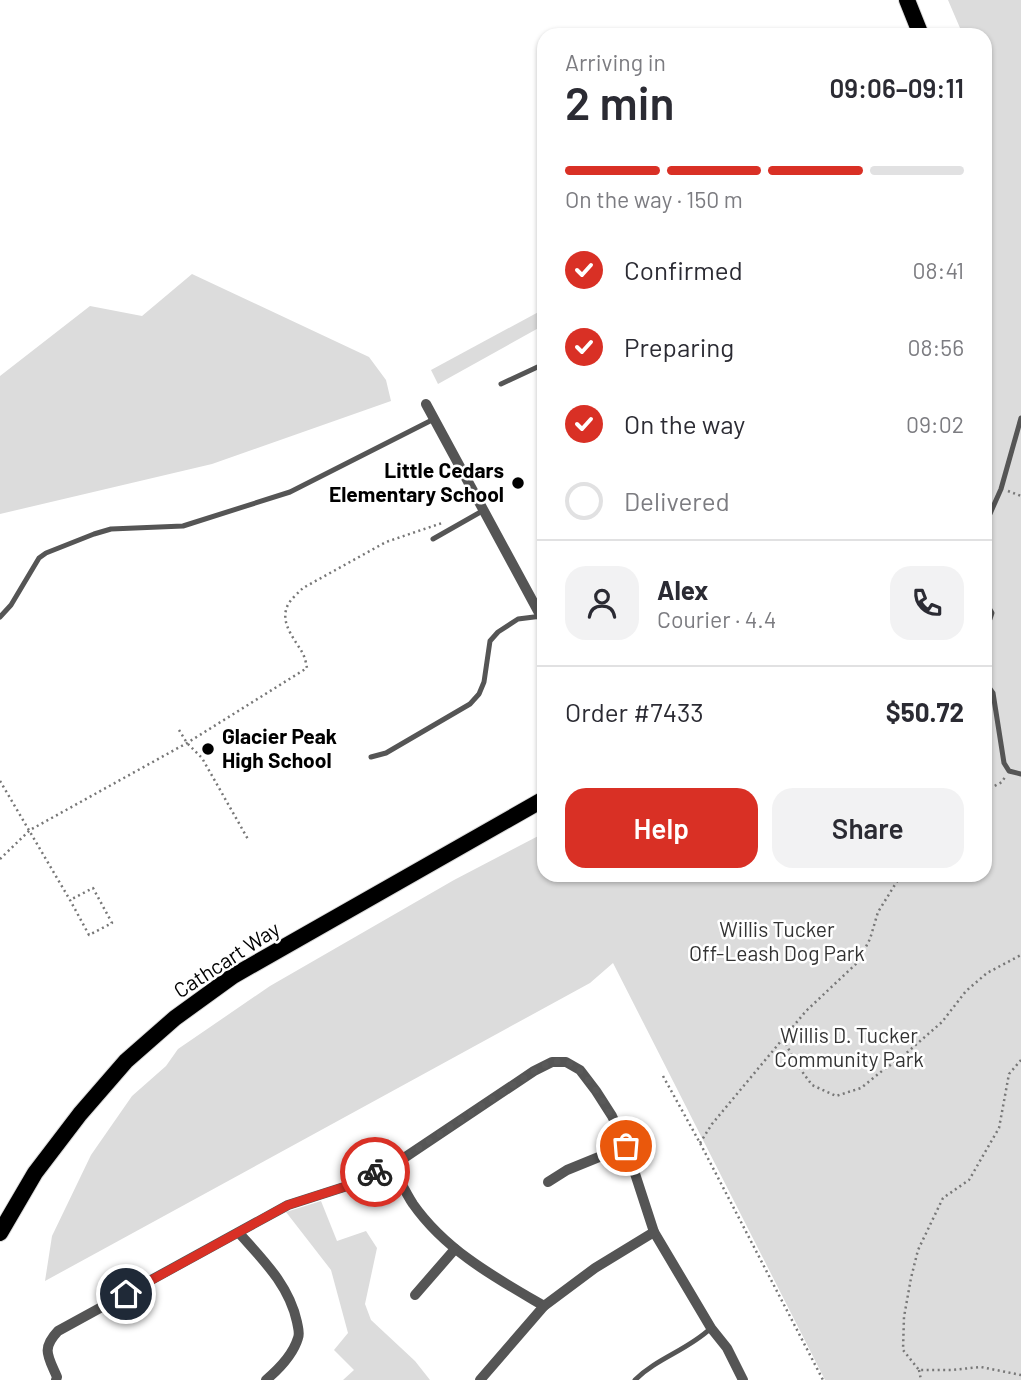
<!DOCTYPE html>
<html lang="en">
<head>
<meta charset="utf-8">
<style>
	:root { --surface:#fff; --page:#f2f2f3; --text:#2b2b33; --muted:#7c7c81; --line:#e1e1e2; --accent:#d93025 }
	body { margin:0; font-family:Barlow,sans-serif; background:var(--page); color:var(--text); height:100vh; display:flex; flex-direction:column; font-size:26px; white-space:nowrap }
	* { box-sizing:border-box; margin:0 }
	p { font-size:23px; color:var(--muted) }
	.icon { flex:none; width:38px; height:38px; fill:none; stroke:currentColor; stroke-width:2; stroke-linecap:round; stroke-linejoin:round }
	.map { position:relative; flex:1; overflow:hidden }
	.drawer { position:absolute; left:537px; top:28px; width:455px; height:854px; display:flex; flex-direction:column; background:var(--surface); border-radius:21px; box-shadow:0 2px 5px #0004 }
	.drawer>* { flex:none }
	.pin { position:absolute; display:grid; place-items:center; width:60px; height:60px; color:#fff; margin:-30px; border:4px solid #fff; border-radius:50%; box-shadow:0 2px 7px #0007 }
	.courier { position:absolute; display:grid; place-items:center; width:70px; height:70px; margin:-35px; border:5px solid #d93025; border-radius:50%; background:#fff; color:#222; box-shadow:0 2px 9px #0007 }
	.headline em { font-style:normal; font-weight:600 }
	.headline div { display:flex; flex-direction:column-reverse }
	.headline { display:flex; align-items:center; justify-content:space-between; height:119px; padding:0 28px }
	h1 { font-size:46px; font-weight:600; line-height:52px }
	.bar { display:grid; grid-template-columns:repeat(4,1fr); gap:10px 7px; align-content:center; height:84px; padding:0 28px }
	.bar i { height:9px; border-radius:5px; background:var(--line) }
	.bar .current { background:var(--accent) }
	.bar p { grid-column:span 4 }
	.line { display:flex; align-items:center; gap:18px; padding:0 28px; border-top:2px solid var(--line) }
	.line div { flex:1 }
	.round { display:grid; place-items:center; flex:none; width:74px; height:74px; border-radius:21px; background:var(--page) }
	ol { padding:0 28px; list-style:none }
	li { display:flex; align-items:center; gap:21px; height:77px }
	li p { margin-inline-start:auto }
	li .icon { padding:7px; border-radius:50%; background:var(--accent); color:#fff; stroke-width:4 }
	li:last-child { color:var(--muted) }
	li i { width:38px; height:38px; border:4px solid var(--line); border-radius:50% }
	.primary-button { display:flex; gap:14px; margin-top:auto; padding:14px 28px }
	.primary-button a { flex:1; height:80px; border-radius:21px; background:var(--accent); color:#fff; font-size:28px; font-weight:600; line-height:80px; text-align:center }
	.primary-button a+a { background:var(--page); color:var(--text) }
	.map>svg:first-child { display:block }
	.green { fill:#dcdcdc }
	.lines { fill:none; stroke-linecap:round; stroke-linejoin:round }
	.primary-casing { stroke:#dbdbdb; stroke-width:18 }
	.path { stroke:#777; stroke-width:2.5; stroke-dasharray:2 3.5; stroke-linecap:butt }
	.service { stroke:#555; stroke-width:5 }
	.minor { stroke:#555; stroke-width:10 }
	.primary { stroke:#000; stroke-width:16 }
	.done { stroke:#595959; stroke-width:7; stroke-dasharray:0 12.6 }
	.route { stroke:#d93025; stroke-width:9 }
	.poi-dot { fill:#000; stroke:#fff; stroke-width:2.5 }
	.labels { text-anchor:middle; stroke-width:5; stroke-linejoin:round; paint-order:stroke }
	.poi-label { font-size:21px; font-weight:bold; fill:#000; stroke:#fff; text-anchor:end }
	.park-label { font-size:21px; fill:#333; stroke:#fff }
	.street-label { font-size:21px; fill:#000; stroke:#fff }
</style>
</head>
<body>
<div class="map">
<svg width="1021" height="1380" viewBox="0 0 1021 1380">
	<rect width="100%" height="100%" fill="#fff"/>
	<g class="green">
		<polygon points="948,0 1021,0 1021,1380 825,1380 613,963 590,983 45,1281 52,1236 91,1155 132,1096 166,1066 178,1049 270,986 454,880 544,833 544,875 985,875 985,240 991,201 985,156 985,35 963,35"/>
		<polygon points="192,274 369,357 386,380 391,401 212,464 0,514 0,376 90,306 142,316"/>
		<polygon points="544,309 544,325 438,384 431,370"/>
		<polygon points="321,1201 337,1241 366,1231 377,1248 365,1304 371,1320 415,1361 430,1380 343,1380 354,1370 334,1350 348,1333 331,1270 286,1212"/>
	</g>
	<g class="lines">
		<defs>
			<g id="primary">
				<polyline points="907,0 921,35"/>
				<polyline points="0,1233 35,1173 80,1114 126,1061 175,1018 233,976 544,799"/>
			</g>
		</defs>
		<use href="#primary" class="primary-casing"/>
		<g class="path">
			<polyline points="1008,491 1021,496"/>
			<polyline points="179,730 187,743 202,758 249,841"/>
			<polyline points="0,781 70,900 89,935 112,923 93,888 70,900"/>
			<polyline points="985,791 1002,782 1005,777"/>
			<path d="M0 859 30 830 187 743 307 668C306 663 305 657 302 652 295 640 282 625 286 610 288 601 297 594 303 588L386 542 442 523"/>
			<polyline points="783,1039 798,1066 812,1085 836,1096 861,1088 882,1071 903,1056 942,1022 966,991 987,973 1021,955"/>
			<polyline points="1021,1060 1009,1074 999,1128 969,1180 943,1198 918,1250 911,1278 904,1317 903,1350 919,1370 951,1370 981,1367 1021,1375"/>
			<polyline points="663,1076 700,1143 823,1380"/>
			<polyline points="700,1143 712,1124 806,1011 858,962 870,939 878,912 901,875"/>
			<polyline points="919,1370 921,1380"/>
		</g>
		<g class="service">
			<polyline points="501,384 544,364"/>
			<polyline points="985,525 1001,489 1021,418"/>
			<polyline points="433,539 484,510"/>
			<polyline points="985,601 992,613 990,619 985,622"/>
			<polyline points="0,617 11,605 39,558 46,553 94,534 111,529 183,526 290,492 434,419"/>
			<polyline points="985,682 993,693 1004,763 1009,771 1021,774"/>
			<polyline points="371,757 386,753 470,704 479,694 484,682 490,641 498,632 518,619 542,616"/>
			<path d="M635 1380C657 1358 688 1350 711 1328"/>
		</g>
		<g class="minor">
			<polyline points="426,404 544,622"/>
			<path d="M392 1166C399 1178 405 1192 413 1204 446 1251 496 1278 544 1306"/>
			<polyline points="548,1182 567,1170 626,1146"/>
			<path d="M239 1233C263 1260 289 1285 297 1322 298 1328 300 1333 298 1338 293 1355 279 1369 266 1380"/>
			<polyline points="415,1295 455,1249"/>
			<path d="M56 1380 57 1377C48 1356 41 1349 58 1331L288 1205 344 1187 392 1166 534 1071 552 1062H566L580 1070 596 1091 612 1116 626 1146 654 1232 711 1328 727 1348 743 1380"/>
			<polyline points="480,1380 544,1306 595,1268 654,1232"/>
		</g>
		<use href="#primary" class="primary"/>
	</g>
	<g class="lines">
		<path class="done" d="M375 1172 392 1166 534 1071C544 1066 553 1059 565 1062 590 1068 615 1124 626 1146"/>
		<polyline class="route" points="126,1294 288,1205 344,1187 375,1172"/>
	</g>
	<g class="poi-dot">
		<circle cx="518" cy="483" r="7"/>
		<circle cx="208" cy="749" r="7"/>
	</g>
	<g class="labels">
		<g class="poi-label">
			<text x="504" y="478">Little Cedars<tspan x="504" dy="24">Elementary School</tspan></text>
			<text x="222" y="744" text-anchor="start">Glacier Peak<tspan x="222" dy="24">High School</tspan></text>
		</g>
		<g class="park-label">
			<text x="777" y="937">Willis Tucker<tspan x="777" dy="24">Off-Leash Dog Park</tspan></text>
			<text x="849" y="1043">Willis D. Tucker<tspan x="849" dy="24">Community Park</tspan></text>
		</g>
		<g class="street-label">
			<text transform="translate(227 960) rotate(-33)" y="7">Cathcart Way</text>
		</g>
	</g>
</svg>
<div class="pin" style="left:626px;top:1146px;background:#ea580c"><svg class="icon" aria-label="bag" viewBox="0 0 24 24"><path d="M5 8h14l-1 12H6zM9 8a3 3 0 0 1 6 0"/></svg></div>
<div class="pin" style="left:126px;top:1294px;background:#1f2937"><svg class="icon" aria-label="home" viewBox="0 0 24 24"><path d="M3 11l9-7 9 7M6 9v11h12V9"/></svg></div>
<div class="courier" style="left:375px;top:1172px"><svg class="icon" aria-label="bike" viewBox="0 0 24 24"><circle cx="6" cy="16" r="4"/><circle cx="18" cy="16" r="4"/><path d="M6 16l4-8h5l3 8M10 8l3 8H6M13 5h3"/></svg></div>
<section class="drawer">
<div class="headline"><div><h1>2 min</h1><p>Arriving in</p></div><em>09:06–09:11</em></div>
<div class="bar"><i class="current"></i><i class="current"></i><i class="current"></i><i></i><p>On the way · 150 m</p></div>
<ol>
<li><svg class="icon" aria-label="check" viewBox="0 0 24 24"><path d="M5 12l5 5 9-10"/></svg>Confirmed<p>08:41</p></li>
<li><svg class="icon" aria-label="check" viewBox="0 0 24 24"><path d="M5 12l5 5 9-10"/></svg>Preparing<p>08:56</p></li>
<li><svg class="icon" aria-label="check" viewBox="0 0 24 24"><path d="M5 12l5 5 9-10"/></svg>On the way<p>09:02</p></li>
<li><i></i>Delivered</li>
</ol>
<div class="line" style="height:126px"><a class="round"><svg class="icon" aria-label="person" viewBox="0 0 24 24"><circle cx="12" cy="8" r="4"/><path d="M4 21q1-7 8-7t8 7"/></svg></a><div><b>Alex</b><p>Courier · 4.4</p></div><a class="round"><svg class="icon" aria-label="phone" viewBox="0 0 24 24"><path d="M5 4h4l2 5-3 2q2 4 5 5l2-3 5 2v4C11 20 4 13 5 4z"/></svg></a></div>
<div class="line" style="height:91px"><div>Order #7433</div><b>$50.72</b></div>
<div class="primary-button"><a>Help</a><a>Share</a></div>
</section>
</div>
</body>
</html>
